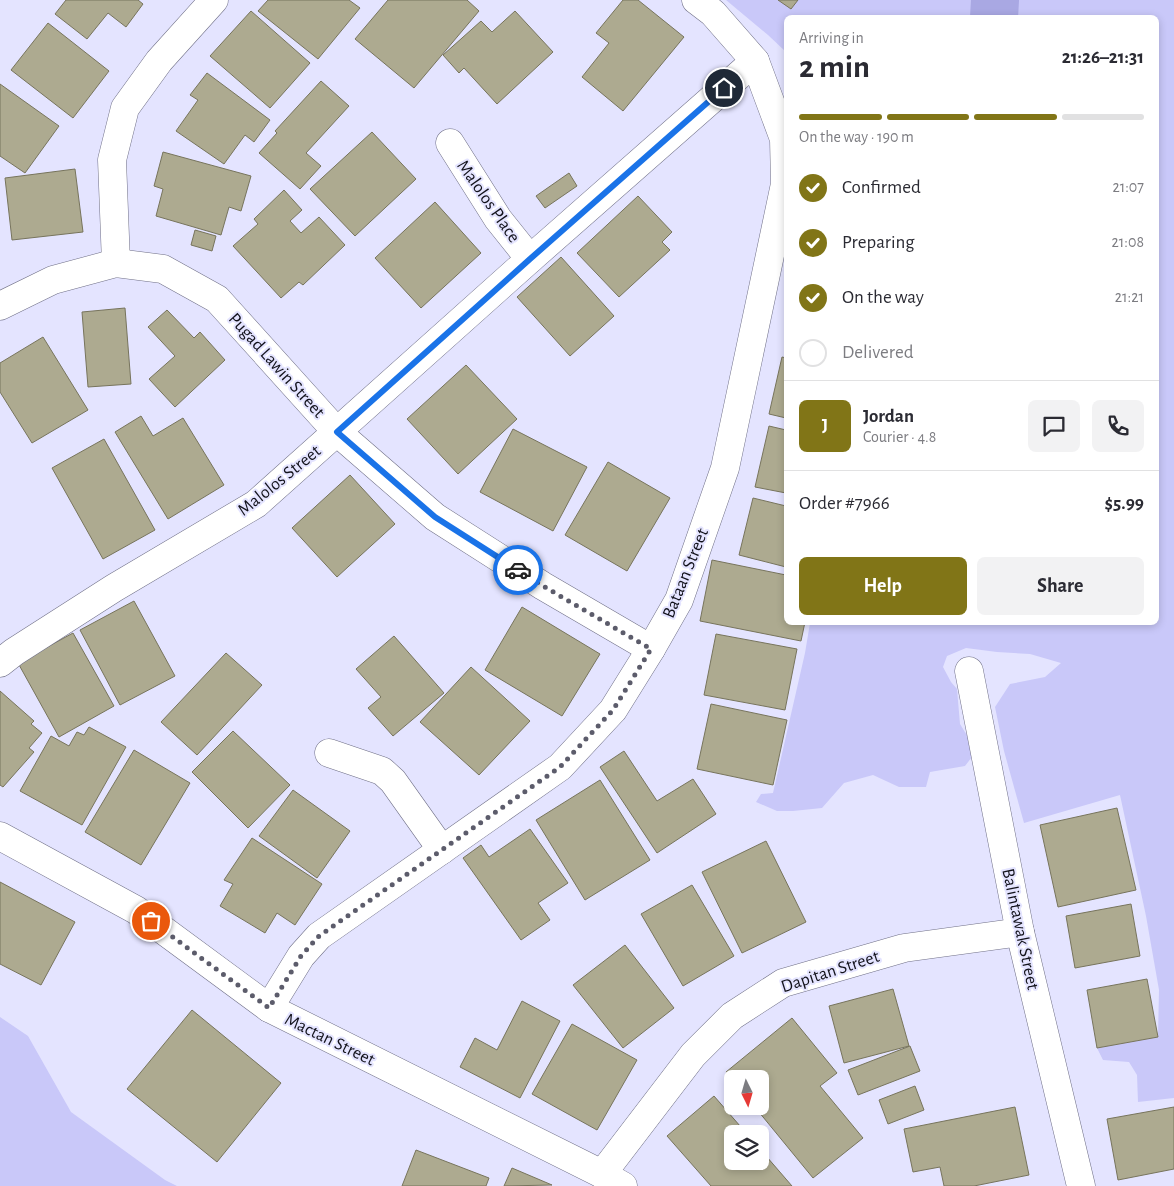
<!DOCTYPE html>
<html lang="en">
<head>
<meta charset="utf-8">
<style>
	:root { --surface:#fff; --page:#f2f2f3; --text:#2b2b33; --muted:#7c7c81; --line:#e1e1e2; --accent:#817517 }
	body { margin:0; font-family:"Alegreya Sans",sans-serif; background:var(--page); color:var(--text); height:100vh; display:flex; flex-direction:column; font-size:19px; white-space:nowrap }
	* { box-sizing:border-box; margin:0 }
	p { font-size:16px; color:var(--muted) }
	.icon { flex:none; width:28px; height:28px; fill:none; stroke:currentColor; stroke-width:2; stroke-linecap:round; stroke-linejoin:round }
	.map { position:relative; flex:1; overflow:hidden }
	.drawer { position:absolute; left:784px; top:15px; width:375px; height:610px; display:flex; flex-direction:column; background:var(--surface); border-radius:8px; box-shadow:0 2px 8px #0003 }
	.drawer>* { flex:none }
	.needle { width:32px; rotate:175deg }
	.fabs { position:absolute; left:724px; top:1070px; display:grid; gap:10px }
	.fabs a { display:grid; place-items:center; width:45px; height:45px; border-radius:8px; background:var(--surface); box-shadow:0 2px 8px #0003; font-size:25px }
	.pin { position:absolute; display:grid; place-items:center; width:42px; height:42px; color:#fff; margin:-21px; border:2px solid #fff; border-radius:50%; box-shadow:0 1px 5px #0007 }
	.courier { position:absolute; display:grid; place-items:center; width:50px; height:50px; margin:-25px; border:4px solid #1a73e8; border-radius:50%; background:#fff; color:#222; box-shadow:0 1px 6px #0007 }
	.summary em { font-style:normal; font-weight:600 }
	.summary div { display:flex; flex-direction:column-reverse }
	.summary { display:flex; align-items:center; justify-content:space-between; height:85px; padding:0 15px }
	h1 { font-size:32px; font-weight:600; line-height:38px }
	.bar { display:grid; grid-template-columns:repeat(4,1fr); gap:8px 5px; align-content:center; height:60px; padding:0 15px }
	.bar i { height:6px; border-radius:4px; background:var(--line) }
	.bar .active { background:var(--accent) }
	.bar p { grid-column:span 4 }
	.line { display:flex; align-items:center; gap:12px; padding:0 15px; border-top:1px solid var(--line) }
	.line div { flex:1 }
	.round { display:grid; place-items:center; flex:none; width:52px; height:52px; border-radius:8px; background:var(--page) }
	ol { padding:0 15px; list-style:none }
	li { display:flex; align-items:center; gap:15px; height:55px }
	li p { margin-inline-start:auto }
	li .icon { padding:5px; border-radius:50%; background:var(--accent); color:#fff; stroke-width:4 }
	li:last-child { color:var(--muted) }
	li i { width:28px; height:28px; border:2px solid var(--line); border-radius:50% }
	.button { display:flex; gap:10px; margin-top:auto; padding:10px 15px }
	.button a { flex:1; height:58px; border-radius:8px; background:var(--accent); color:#fff; font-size:20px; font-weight:600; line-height:58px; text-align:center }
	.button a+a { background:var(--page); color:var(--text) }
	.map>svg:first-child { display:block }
	.green { fill:#c9c8f9 }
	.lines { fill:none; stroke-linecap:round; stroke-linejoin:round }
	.river { stroke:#a9a8e3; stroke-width:48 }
	.building { fill:#adaa90; stroke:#77745c }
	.street-casing { stroke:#707087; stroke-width:29 }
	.street { stroke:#fff; stroke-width:28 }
	.done { stroke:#5c5c6b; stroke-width:5; stroke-dasharray:0 9 }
	.route { stroke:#1a73e8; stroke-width:6 }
	.labels { text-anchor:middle; stroke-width:4; stroke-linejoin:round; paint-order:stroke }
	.street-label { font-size:18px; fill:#12121b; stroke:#e4e4ff }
</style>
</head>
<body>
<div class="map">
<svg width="1174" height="1186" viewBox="0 0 1174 1186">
	<rect width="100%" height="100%" fill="#e4e4ff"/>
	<g class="green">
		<polygon points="726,0 1174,0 1174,1098 1138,1102 1137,1075 1129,1062 1103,1060 1097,1048 1158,1037 1159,990 1146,916 1120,795 1024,823 1004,751 995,707 1010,684 1045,677 1061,663 1030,654 997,652 966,648 947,656 943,667 951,682 957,689 960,724 971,742 975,753 965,766 930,772 926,787 899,787 873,775 844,783 822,808 793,811 777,811 756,802 761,794 773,793 805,653 810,623 1156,622 1156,18 786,18 786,52 768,35"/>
		<polygon points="0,1017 28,1036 71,1112 165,1180 177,1186 0,1186"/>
	</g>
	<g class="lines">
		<polyline class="river" points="994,18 995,0"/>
	</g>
	<g class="building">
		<polygon points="66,0 138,0 143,4 126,27 108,13 87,39 55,14"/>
		<polygon points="268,0 349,0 360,8 318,59 258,11"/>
		<polygon points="388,0 467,0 479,11 414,88 355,39"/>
		<polygon points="623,0 638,0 684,37 623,111 582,77 609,43 596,33"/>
		<polygon points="778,0 798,0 791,9"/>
		<polygon points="251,11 310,63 270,108 210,56"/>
		<polygon points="515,11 553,52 497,104 464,68 459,73 443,55 481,21 492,32"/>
		<polygon points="48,23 109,71 73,118 11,70"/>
		<polygon points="207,73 270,120 254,142 245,135 224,164 176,131 198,100 190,95"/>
		<polygon points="321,81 349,106 306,153 321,166 300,189 259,153 277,133 275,131"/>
		<polygon points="0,84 59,126 25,173 0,156"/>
		<polygon points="372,132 416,179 355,236 310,189"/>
		<polygon points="163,152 251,176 241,211 229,207 221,235 156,216 163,189 154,186"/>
		<polygon points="75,169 83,232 12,240 5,178"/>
		<polygon points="569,173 577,186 545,208 536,196"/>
		<polygon points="284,190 302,210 290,221 301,233 319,217 345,245 303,285 299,282 281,298 233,246 258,224 254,219"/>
		<polygon points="638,196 672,232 662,242 670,250 619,297 577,253"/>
		<polygon points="435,202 481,253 421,308 375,258"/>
		<polygon points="195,230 216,236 212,251 191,245"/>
		<polygon points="561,257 614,316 570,356 517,297"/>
		<polygon points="125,308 131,384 88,387 82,312"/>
		<polygon points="167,310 194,338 200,332 225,360 175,407 149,379 175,356 148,327"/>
		<polygon points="43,337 88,410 32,443 0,392 0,363"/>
		<polygon points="782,357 786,358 786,418 769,414"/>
		<polygon points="466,365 517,419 458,474 407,419"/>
		<polygon points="141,416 153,436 183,418 224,485 168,519 115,432"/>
		<polygon points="769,426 786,430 786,493 755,487"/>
		<polygon points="513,429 587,467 553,531 480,492"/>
		<polygon points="104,439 155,530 103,559 52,468"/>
		<polygon points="608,462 670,498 627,571 565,535"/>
		<polygon points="350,475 395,524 337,577 292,528"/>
		<polygon points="753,498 786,506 786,567 739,555"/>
		<polygon points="712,560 786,575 786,622 805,622 801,641 700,621"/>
		<polygon points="134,601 175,676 120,705 80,630"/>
		<polygon points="522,607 600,654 562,716 485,670"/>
		<polygon points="73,633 114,706 59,737 18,663"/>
		<polygon points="716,634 797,649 785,710 704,695"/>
		<polygon points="394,636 444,693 393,736 368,708 381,697 356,669"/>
		<polygon points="226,653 262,685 197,755 161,722"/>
		<polygon points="471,667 530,721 479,775 420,722"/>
		<polygon points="0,691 34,721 31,724 42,733 29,748 34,752 3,787 0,785"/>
		<polygon points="711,704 787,720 773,785 697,769"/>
		<polygon points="89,727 126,747 82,825 20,791 51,736 69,746 77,732 84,735"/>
		<polygon points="233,731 290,785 248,828 192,772"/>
		<polygon points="134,750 190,783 141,865 85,832"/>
		<polygon points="624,751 657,801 693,779 716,814 657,853 600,767"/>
		<polygon points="600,780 650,860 585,900 536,820"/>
		<polygon points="293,790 350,831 317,878 259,836"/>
		<polygon points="1117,808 1136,890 1058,907 1040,825"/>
		<polygon points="530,829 568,883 538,903 550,920 521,940 463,858 481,845 489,857"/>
		<polygon points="252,838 322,884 295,925 277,913 265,933 220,906 233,884 224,880"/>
		<polygon points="766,841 806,922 742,953 702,872"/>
		<polygon points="0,882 75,922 41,985 0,964"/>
		<polygon points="692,885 734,956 683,986 641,914"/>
		<polygon points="1131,904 1140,956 1075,968 1066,916"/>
		<polygon points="625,945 674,1008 623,1048 573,985"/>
		<polygon points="1147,979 1158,1037 1097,1048 1087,990"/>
		<polygon points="893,989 909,1046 844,1063 829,1006"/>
		<polygon points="522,1001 560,1021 520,1098 460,1067 475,1038 497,1050"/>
		<polygon points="192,1010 281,1083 217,1162 127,1089"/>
		<polygon points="792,1018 837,1073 820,1086 863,1138 813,1178 754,1106 760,1106 760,1079 732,1079 732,1080 726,1072"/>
		<polygon points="572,1024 637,1060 597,1130 532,1094"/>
		<polygon points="910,1046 920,1071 858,1095 848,1070"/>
		<polygon points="915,1086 924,1110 888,1124 879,1100"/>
		<polygon points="714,1096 747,1134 732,1134 732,1161 760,1161 760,1149 792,1186 711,1186 667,1136"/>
		<polygon points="1015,1107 1029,1175 974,1186 944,1186 940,1167 913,1172 904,1129"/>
		<polygon points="1174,1107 1174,1169 1118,1180 1107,1119"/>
		<polygon points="416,1150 489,1178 486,1186 402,1186"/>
		<polygon points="512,1168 552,1185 504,1186"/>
	</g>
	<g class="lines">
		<defs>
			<g id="street">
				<polyline points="450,143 498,219 530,259"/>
				<polyline points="116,263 112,160 125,108 159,61 214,0"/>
				<polyline points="0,306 53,280 116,263 163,269 217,299 337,432 435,517 543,586 651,649"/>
				<polyline points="0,663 14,652 114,588 256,504 530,259 755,61"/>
				<polyline points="969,671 1020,932 1081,1186"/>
				<polyline points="329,753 382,771 393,781 442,850"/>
				<polyline points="0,836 136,910 269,1008 602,1174 623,1186"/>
				<polyline points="269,1008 301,956 319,936 560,767 613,710 651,649 679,600 725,468 785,184 784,139 755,61 713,13 696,0"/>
				<polyline points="602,1174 693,1055 732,1016 783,983 904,948 1020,932"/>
			</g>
		</defs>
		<use href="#street" class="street-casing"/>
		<use href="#street" class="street"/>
	</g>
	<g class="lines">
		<polyline class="done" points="151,921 269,1008 301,956 319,936 560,767 613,710 651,649 543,586 518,570"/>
		<polyline class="route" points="518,570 435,517 337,432 530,259 724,88"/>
	</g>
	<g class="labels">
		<g class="street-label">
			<text transform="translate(489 201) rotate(55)" y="6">Malolos Place</text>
			<text transform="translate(277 365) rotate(48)" y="6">Pugad Lawin Street</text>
			<text transform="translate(279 480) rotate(-39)" y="6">Malolos Street</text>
			<text transform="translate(685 573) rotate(-68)" y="6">Bataan Street</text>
			<text transform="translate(1021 929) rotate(78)" y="6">Balintawak Street</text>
			<text transform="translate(830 971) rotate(-18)" y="6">Dapitan Street</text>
			<text transform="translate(330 1039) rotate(26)" y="6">Mactan Street</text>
		</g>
	</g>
</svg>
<div class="fabs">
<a><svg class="needle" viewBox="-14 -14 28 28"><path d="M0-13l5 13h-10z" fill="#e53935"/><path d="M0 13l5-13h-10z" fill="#7c7c81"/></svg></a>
<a><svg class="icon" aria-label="layers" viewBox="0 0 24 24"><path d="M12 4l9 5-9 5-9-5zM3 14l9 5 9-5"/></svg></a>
</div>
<div class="pin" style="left:151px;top:921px;background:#ea580c"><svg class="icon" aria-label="bag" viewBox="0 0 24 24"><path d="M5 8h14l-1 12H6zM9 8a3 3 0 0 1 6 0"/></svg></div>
<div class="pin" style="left:724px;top:88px;background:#1f2937"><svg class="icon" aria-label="home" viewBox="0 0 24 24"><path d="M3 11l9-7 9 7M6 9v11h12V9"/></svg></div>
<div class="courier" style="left:518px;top:570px"><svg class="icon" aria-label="car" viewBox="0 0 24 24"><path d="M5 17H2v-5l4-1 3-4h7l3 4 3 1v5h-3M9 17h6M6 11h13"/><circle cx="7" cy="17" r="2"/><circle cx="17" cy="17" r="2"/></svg></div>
<section class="drawer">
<div class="summary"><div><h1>2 min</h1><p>Arriving in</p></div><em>21:26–21:31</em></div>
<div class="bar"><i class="active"></i><i class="active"></i><i class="active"></i><i></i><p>On the way · 190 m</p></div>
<ol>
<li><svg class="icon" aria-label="check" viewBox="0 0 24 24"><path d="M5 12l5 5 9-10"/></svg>Confirmed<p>21:07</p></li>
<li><svg class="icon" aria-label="check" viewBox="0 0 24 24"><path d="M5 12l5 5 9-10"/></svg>Preparing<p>21:08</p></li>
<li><svg class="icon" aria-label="check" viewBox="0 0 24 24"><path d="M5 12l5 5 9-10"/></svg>On the way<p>21:21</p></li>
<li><i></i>Delivered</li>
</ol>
<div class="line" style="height:90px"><b class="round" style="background:var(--accent);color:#fff">J</b><div><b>Jordan</b><p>Courier · 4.8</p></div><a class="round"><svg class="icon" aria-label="chat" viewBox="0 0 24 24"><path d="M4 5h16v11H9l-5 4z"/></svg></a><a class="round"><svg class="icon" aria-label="phone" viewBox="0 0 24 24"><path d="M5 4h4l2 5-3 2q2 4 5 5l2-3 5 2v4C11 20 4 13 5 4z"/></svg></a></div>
<div class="line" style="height:65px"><div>Order #7966</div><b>$5.99</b></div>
<div class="button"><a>Help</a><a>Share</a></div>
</section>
</div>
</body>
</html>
